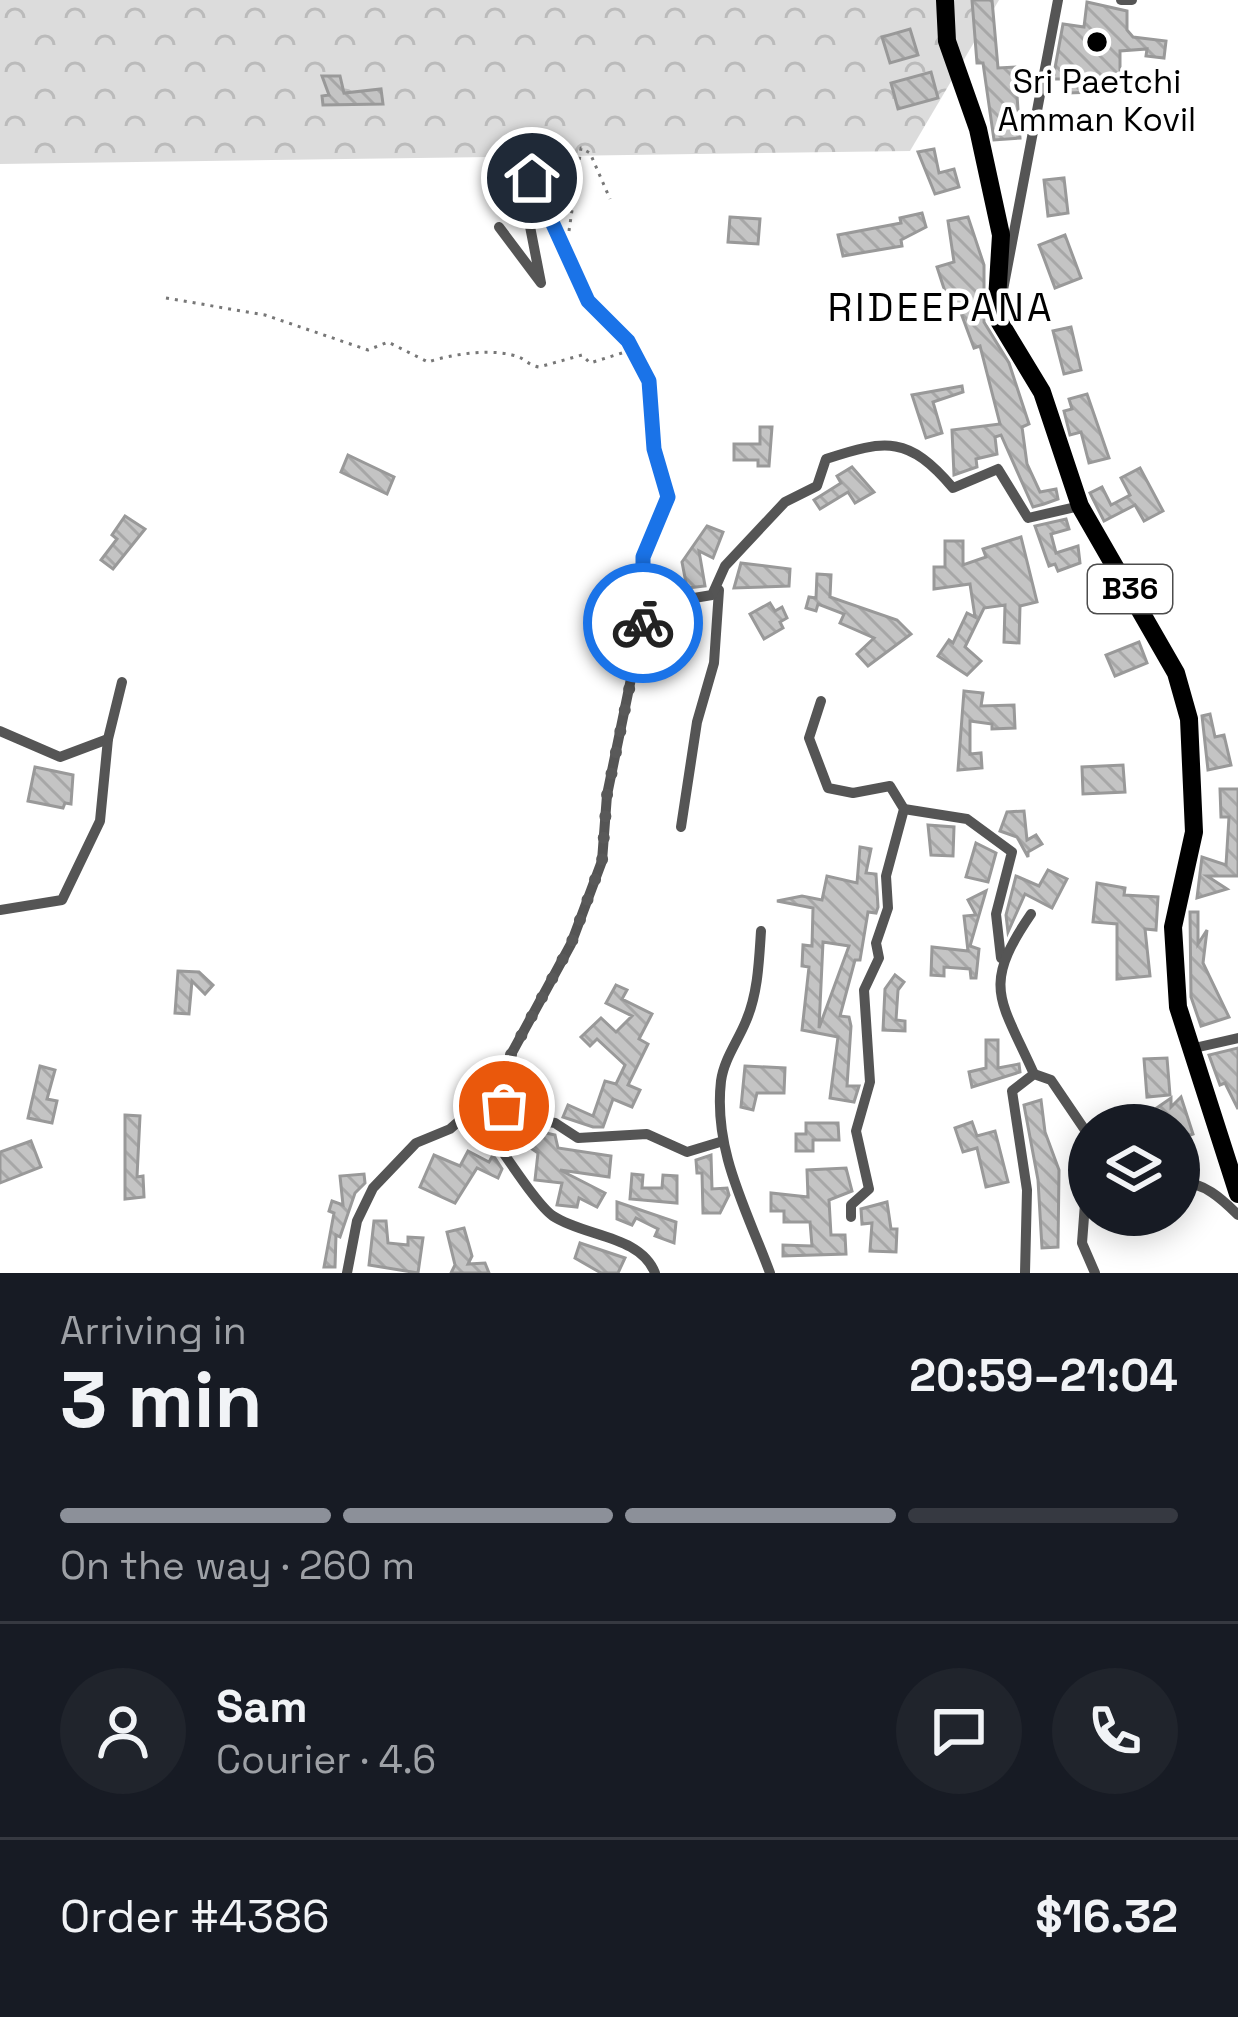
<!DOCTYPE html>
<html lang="en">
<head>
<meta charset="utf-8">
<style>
	:root { --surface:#171b24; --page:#20242c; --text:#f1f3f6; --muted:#9ea1a6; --line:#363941; --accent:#8c9099 }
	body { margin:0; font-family:"Space Grotesk",sans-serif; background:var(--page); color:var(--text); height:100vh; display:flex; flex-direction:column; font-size:45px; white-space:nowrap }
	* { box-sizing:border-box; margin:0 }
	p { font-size:39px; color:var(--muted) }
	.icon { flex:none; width:66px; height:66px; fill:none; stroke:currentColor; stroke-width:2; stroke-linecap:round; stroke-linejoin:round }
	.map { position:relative; height:1273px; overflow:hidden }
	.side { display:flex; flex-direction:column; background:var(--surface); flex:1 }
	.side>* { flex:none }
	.buttons { position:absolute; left:1068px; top:1104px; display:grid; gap:24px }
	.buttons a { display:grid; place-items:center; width:132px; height:132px; border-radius:50%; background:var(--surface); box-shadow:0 6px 30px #0003; font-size:60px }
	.pin { position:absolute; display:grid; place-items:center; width:102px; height:102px; color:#fff; margin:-51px; border:6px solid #fff; border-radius:50%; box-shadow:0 3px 12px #0007 }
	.courier { position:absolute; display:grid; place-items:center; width:120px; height:120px; margin:-60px; border:9px solid #1a73e8; border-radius:50%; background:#fff; color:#222; box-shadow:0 3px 15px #0007 }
	.headline em { font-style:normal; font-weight:700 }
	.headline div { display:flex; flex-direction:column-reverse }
	.headline { display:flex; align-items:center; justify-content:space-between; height:204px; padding:0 60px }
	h1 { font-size:78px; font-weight:700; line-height:90px }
	.bar { display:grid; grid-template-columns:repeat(4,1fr); gap:18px 12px; align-content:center; height:144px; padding:0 60px }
	.bar i { height:15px; border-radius:9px; background:var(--line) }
	.bar .current { background:var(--accent) }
	.bar p { grid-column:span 4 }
	.line { display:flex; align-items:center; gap:30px; padding:0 60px; border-top:3px solid var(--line) }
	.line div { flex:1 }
	.round { display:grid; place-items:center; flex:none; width:126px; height:126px; border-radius:63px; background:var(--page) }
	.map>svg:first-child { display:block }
	.forest { fill:url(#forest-crowns) }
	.building { fill:url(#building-back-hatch); stroke:#999; stroke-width:3; fill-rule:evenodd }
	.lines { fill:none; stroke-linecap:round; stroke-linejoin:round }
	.path { stroke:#777; stroke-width:3; stroke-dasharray:3 6; stroke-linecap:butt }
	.street { stroke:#555; stroke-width:10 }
	.primary { stroke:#000; stroke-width:18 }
	.done { stroke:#595959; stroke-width:12; stroke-dasharray:0 21.6 }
	.route { stroke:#1a73e8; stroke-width:15 }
	.poi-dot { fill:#000; stroke:#fff; stroke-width:4.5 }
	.labels { text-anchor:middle; stroke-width:9; stroke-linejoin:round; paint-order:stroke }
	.shield { fill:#fff; stroke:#4c4c4c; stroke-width:3 }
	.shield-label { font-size:30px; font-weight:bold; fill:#000 }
	.poi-label { font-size:33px; fill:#000; stroke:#fff }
	.quarter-label { font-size:39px; letter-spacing:3px; fill:#000; stroke:#fff }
</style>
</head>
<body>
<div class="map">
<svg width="1238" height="1273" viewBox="0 0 1238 1273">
	<defs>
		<pattern id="forest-crowns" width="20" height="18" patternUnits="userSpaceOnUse" patternTransform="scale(3)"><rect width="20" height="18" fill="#dcdcdc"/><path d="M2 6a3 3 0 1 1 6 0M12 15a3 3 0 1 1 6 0" fill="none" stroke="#bbb"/></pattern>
		<pattern id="building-back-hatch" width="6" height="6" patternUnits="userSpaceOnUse" patternTransform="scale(3)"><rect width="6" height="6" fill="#c4c4c4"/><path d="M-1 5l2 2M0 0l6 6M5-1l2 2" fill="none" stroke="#a7a7a7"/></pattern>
	</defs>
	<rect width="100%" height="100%" fill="#fff"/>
	<polygon class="forest" points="0,0 999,0 910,151 0,164"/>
	<g class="building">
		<polygon points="972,0 992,0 998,68 1015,67 1020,138 994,140 983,63 977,63"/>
		<polygon points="1087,2 1127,11 1127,30 1133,37 1166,41 1164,58 1146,56 1147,49 1120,51 1120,91 1069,93 1068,79 1053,79 1063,24 1084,27"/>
		<polygon points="910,29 918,55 890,63 882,37"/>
		<polygon points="931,72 938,98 898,109 891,83"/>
		<polygon points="322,76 340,76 344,93 381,89 383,104 323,105 322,96 329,95"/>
		<polygon points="934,149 939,173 954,169 959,187 935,194 918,152"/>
		<polygon points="1064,178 1068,213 1048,216 1044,180"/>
		<polygon points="922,213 926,227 901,240 902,246 843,256 838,235 901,223 900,218"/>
		<polygon points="730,217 760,219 758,244 728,242"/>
		<polygon points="968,217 984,265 984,322 1009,363 1029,424 1022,427 1027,464 1040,492 1056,489 1058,499 1044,504 1033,507 1001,435 995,437 997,454 976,459 977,467 954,475 952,430 1000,424 980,346 974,348 958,305 950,307 937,267 954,262 948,221"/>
		<polygon points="1065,235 1081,278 1055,288 1039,245"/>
		<polygon points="1071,327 1081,370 1064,374 1053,331"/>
		<polygon points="962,386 963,392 933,402 942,433 926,438 912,395"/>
		<polygon points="1087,394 1109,458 1089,463 1081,432 1070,435 1064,411 1072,409 1069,399"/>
		<polygon points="760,427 772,427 769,466 758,466 758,460 734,460 734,444 760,444"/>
		<polygon points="348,455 394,477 387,494 341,472"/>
		<polygon points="852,467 874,492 855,503 848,492 820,509 814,500 841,483 837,476"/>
		<polygon points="1140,468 1163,511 1144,521 1135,505 1104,521 1090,493 1102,487 1111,505 1130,495 1121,478"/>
		<polygon points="125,516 145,529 113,569 101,560 117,539 112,535"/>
		<polygon points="1066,519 1069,529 1051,534 1056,553 1078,546 1080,563 1058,571 1055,564 1049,566 1035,526"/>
		<polygon points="707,526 723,532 713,558 699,551 705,586 687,588 682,562"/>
		<polygon points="1021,537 1037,602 1020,606 1019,643 1004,642 1005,605 984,608 965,647 981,661 967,675 938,656 949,640 953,643 967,613 975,617 970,584 934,589 934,567 945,567 945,541 963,541 963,565 986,557 983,549"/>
		<polygon points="741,563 790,569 789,586 734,588"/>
		<polygon points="817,574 831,575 830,597 897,620 911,634 868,666 857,654 874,638 840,623 844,614 818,604 816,611 806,608 809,597 816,598"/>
		<polygon points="770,603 775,611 782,607 787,618 780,622 783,628 764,639 750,614"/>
		<polygon points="1139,642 1147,663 1115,676 1106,655"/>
		<polygon points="964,691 983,693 981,706 1014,705 1015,728 992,729 992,724 970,721 970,754 981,753 982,768 958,770"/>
		<polygon points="1210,714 1215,737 1224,735 1231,765 1208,770 1202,716"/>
		<polygon points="1123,765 1125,792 1083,794 1082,767"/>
		<polygon points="35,767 73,775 71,804 65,803 63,808 28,801"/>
		<polygon points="1220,789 1238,789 1238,876 1207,876 1227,889 1197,898 1202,857 1226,865 1229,817 1221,817"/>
		<polygon points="1024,811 1027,840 1036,835 1042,844 1028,852 1028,857 1017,837 1000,831 1007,812"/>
		<polygon points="928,825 954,827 953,856 931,855"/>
		<polygon points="976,843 996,853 988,882 966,877"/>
		<path d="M860 847 871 849 866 873 876 874 878 907 876 913 868 912 860 960H855L840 1016 849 1017 851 1026 847 1086H859L854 1102 830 1098 838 1037 802 1030 809 967 802 966 803 945 812 946 813 908 777 901 802 896 822 900 827 876 857 883ZM823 942 849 946 819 1028Z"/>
		<polygon points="1048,870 1067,879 1052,908 1025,894 1008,932 1006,915 1016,876 1039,886"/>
		<polygon points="1097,883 1125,888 1124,895 1158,897 1156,930 1145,929 1150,976 1117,979 1117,924 1093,922"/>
		<polygon points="986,891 970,946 979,949 976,978 971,978 970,969 944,967 944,976 931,975 932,947 968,951 964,916 976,915 968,900"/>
		<polygon points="1190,912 1198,912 1198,944 1207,930 1203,963 1229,1017 1201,1026 1191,997"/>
		<polygon points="178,971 199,972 213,985 205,994 192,981 189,1014 175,1013"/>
		<polygon points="895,975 904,982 898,990 896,1020 905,1021 905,1031 883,1030 885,989"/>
		<polygon points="616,985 627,990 622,999 652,1014 639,1039 648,1044 628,1085 640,1090 632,1107 613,1099 603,1127 593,1127 563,1117 568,1105 593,1116 605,1081 616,1084 625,1065 597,1039 590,1046 581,1037 601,1018 616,1032 632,1016 606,1003"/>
		<polygon points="986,1040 998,1040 998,1068 1019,1064 1020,1072 972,1087 969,1072 986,1068"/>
		<polygon points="1238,1048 1238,1109 1225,1083 1220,1085 1209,1055"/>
		<polygon points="1167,1058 1170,1095 1147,1097 1144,1059"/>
		<polygon points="40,1066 55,1070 47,1099 57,1101 52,1123 28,1118"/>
		<polygon points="745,1066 785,1068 784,1093 757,1093 753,1110 741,1107"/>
		<polygon points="1181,1097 1193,1134 1179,1139 1179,1125 1132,1125 1171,1098 1171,1107"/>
		<polygon points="1041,1100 1045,1132 1059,1170 1058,1247 1042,1248 1038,1180 1024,1105"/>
		<polygon points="125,1115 140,1116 137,1177 143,1176 144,1197 125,1199"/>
		<polygon points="500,1116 515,1126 555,1135 558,1148 611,1156 609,1177 560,1170 605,1193 597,1207 579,1198 577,1207 557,1205 562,1183 535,1180 538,1153 494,1123"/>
		<polygon points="972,1122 977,1136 995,1131 1008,1182 986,1187 977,1148 963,1152 955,1128"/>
		<polygon points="806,1123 838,1123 839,1140 813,1140 813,1151 796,1151 796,1134 806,1134"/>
		<polygon points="31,1141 41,1167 0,1183 0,1152"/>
		<polygon points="468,1151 489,1162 493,1155 502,1169 498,1178 477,1168 455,1203 420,1187 434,1155 460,1166"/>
		<polygon points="711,1155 712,1189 727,1188 729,1195 720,1213 703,1213 702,1173 697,1173 696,1160"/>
		<polygon points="846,1168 852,1191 829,1200 831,1235 845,1235 846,1254 783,1256 783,1245 812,1246 810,1222 784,1222 784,1211 771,1211 771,1193 808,1197 807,1170"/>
		<polygon points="364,1174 365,1183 355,1193 340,1237 336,1235 335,1267 324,1267 334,1213 329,1211 332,1201 343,1205 340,1176"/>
		<polygon points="632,1174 643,1175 642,1188 662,1188 663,1175 677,1176 677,1203 630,1199"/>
		<polygon points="617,1202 676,1222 674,1243 655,1236 658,1229 636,1218 632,1225 617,1219"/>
		<polygon points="887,1202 891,1229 897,1229 896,1252 870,1251 872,1223 862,1224 861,1209"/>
		<polygon points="374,1221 386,1221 388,1243 408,1245 408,1237 423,1238 418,1273 369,1265"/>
		<polygon points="464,1228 472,1256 468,1264 485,1263 489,1273 451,1273 455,1265 447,1232"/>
		<polygon points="580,1243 625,1258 618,1273 601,1273 575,1258"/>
	</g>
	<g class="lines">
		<g class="path">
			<polyline points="569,231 581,148 590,153 610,199"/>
			<path d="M166 298 265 315 368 350 388 342 428 362C451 354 497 347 521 358 527 362 532 366 539 367L582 355 590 363 622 353"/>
		</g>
		<g class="street">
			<polyline points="1121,0 1132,0"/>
			<polyline points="499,227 541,283 527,211 532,178 588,301 628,341 649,381 654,449 668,497 643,557 646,606"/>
			<polyline points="1003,290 1058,0"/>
			<polyline points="821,701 809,738 828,788 853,793 890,786 904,809 886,876 888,908 876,943 879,958 864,990 870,1082 856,1131 869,1189 851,1205 851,1217"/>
			<polyline points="0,731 60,757 108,739"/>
			<polyline points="904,809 967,819 1012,852 996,914 1001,958"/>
			<polyline points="681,827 697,722 714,663 719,590"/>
			<polyline points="0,910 62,900 100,821 108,739 122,682"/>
			<path d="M1031 914C981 987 1000 998 1034 1074"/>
			<path d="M761 931C759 961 758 993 746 1021 738 1041 724 1059 721 1081 713 1151 747 1210 770 1273"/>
			<polyline points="1190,1049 1238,1038"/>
			<polyline points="489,1095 518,1117 555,1123 578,1138 647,1134 687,1152 720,1142"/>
			<path d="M474 1113C495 1137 534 1203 553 1216 585 1237 640 1235 655 1273"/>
			<polyline points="1089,1151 1082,1243 1095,1273"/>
			<path d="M1179 1183C1203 1181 1222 1199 1238 1215"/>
			<path d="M347 1273 357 1221 373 1188 416 1143 450 1129 489 1095 571 944 602 861 607 795 646 606 712 595 725 566 785 502 817 486 826 459C886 439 909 436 953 488L998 469 1028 518 1080 506"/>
			<polyline points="1025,1273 1027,1190 1012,1091 1034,1074 1051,1080 1089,1136"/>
		</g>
		<polyline class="primary" points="945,0 947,41 978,129 1001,235 996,316 1042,392 1080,506 1176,673 1189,719 1194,832 1173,927 1178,1007 1238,1194"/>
	</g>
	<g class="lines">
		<polyline class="done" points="504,1106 489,1095 571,944 602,861 607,795 643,623"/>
		<polyline class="route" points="532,178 588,301 628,341 649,381 654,449 668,497 643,557 643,623"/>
	</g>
	<circle class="poi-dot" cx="1097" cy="42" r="12"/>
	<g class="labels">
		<rect class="shield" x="1088" y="565" width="84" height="48" rx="9"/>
		<g class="shield-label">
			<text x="1130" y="599">B36</text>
		</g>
		<g class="poi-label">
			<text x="1097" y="93">Sri Paetchi<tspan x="1097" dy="38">Amman Kovil</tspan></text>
		</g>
		<g class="quarter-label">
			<text x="941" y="321">RIDEEPANA</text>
		</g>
	</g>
</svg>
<div class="buttons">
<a><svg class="icon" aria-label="layers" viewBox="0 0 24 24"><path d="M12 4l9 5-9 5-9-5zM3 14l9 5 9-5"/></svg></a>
</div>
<div class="pin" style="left:504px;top:1106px;background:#ea580c"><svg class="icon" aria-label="bag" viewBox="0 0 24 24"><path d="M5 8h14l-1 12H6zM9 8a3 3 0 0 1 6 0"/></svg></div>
<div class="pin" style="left:532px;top:178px;background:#1f2937"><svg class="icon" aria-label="home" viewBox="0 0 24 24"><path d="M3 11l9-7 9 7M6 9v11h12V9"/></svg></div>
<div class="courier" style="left:643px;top:623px"><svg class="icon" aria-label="bike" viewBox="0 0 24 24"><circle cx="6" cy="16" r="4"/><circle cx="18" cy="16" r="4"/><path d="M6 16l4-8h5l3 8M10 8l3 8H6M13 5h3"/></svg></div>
</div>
<section class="side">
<div class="headline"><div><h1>3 min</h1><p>Arriving in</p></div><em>20:59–21:04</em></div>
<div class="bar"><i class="current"></i><i class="current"></i><i class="current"></i><i></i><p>On the way · 260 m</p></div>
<div class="line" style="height:216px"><a class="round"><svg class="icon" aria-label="person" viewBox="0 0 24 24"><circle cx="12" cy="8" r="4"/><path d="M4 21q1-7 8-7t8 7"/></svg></a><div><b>Sam</b><p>Courier · 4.6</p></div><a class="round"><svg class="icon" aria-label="chat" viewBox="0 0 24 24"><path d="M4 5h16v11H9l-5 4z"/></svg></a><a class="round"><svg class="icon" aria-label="phone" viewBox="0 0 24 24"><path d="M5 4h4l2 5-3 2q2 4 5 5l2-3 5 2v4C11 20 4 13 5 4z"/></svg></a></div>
<div class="line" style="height:156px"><div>Order #4386</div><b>$16.32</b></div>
</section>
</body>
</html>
